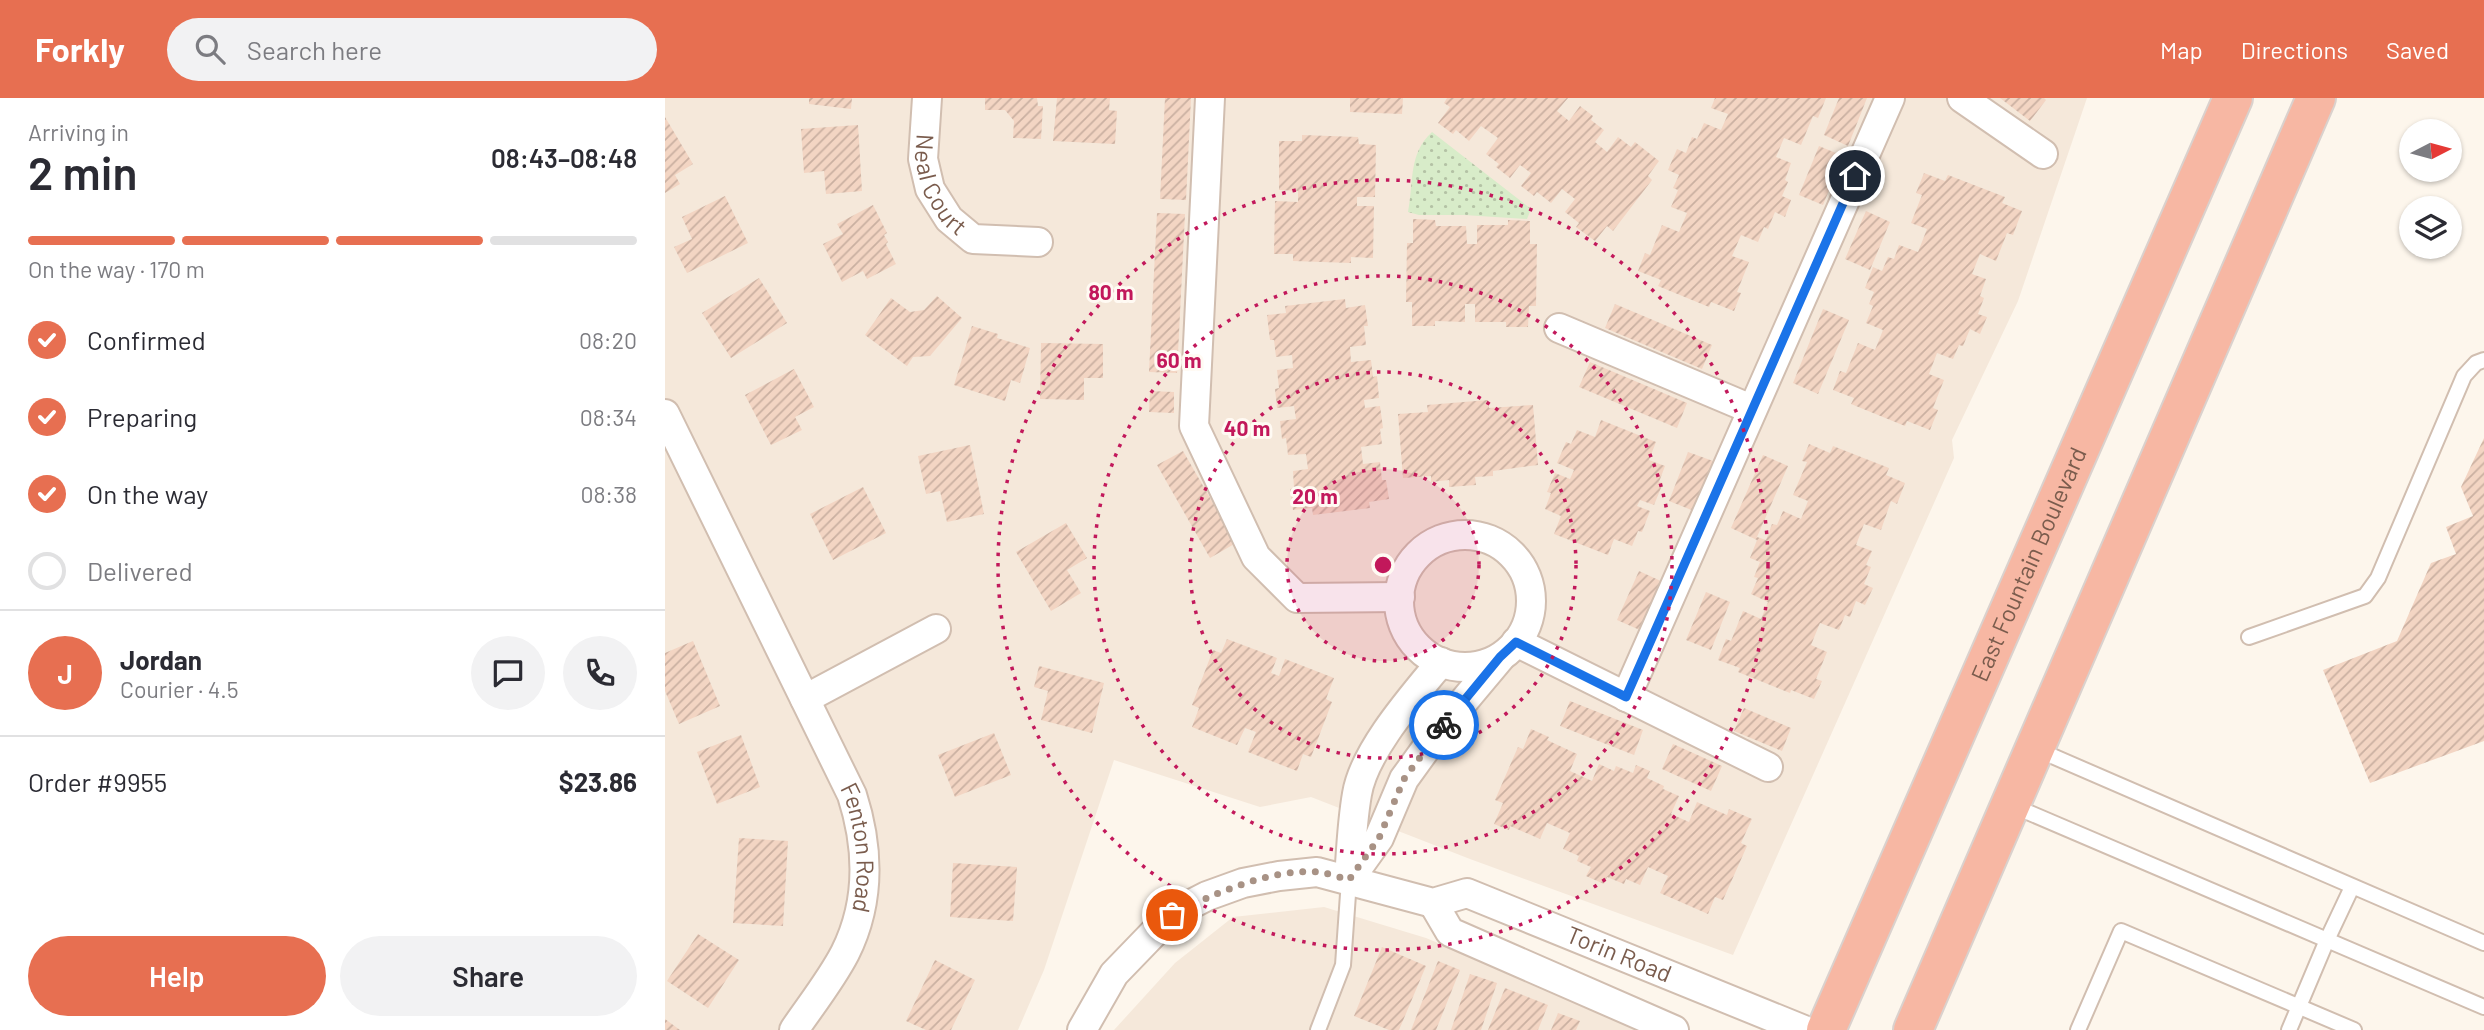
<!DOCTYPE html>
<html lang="en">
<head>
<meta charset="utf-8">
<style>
	:root { --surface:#fff; --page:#f2f2f3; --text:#2b2b33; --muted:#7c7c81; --line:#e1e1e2; --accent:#e76f51 }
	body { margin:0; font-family:Barlow,sans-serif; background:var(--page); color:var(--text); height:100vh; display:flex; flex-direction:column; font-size:26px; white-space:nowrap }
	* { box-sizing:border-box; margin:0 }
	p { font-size:23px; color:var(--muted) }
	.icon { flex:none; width:38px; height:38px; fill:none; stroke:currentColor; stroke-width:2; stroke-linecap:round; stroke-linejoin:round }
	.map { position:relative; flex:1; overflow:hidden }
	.sheet { display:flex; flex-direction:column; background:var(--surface); width:665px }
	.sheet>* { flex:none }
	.needle { width:46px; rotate:84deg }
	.tools { position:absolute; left:1734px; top:21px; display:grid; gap:14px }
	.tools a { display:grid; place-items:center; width:63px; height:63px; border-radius:50%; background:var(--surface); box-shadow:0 2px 5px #0004; font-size:35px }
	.pin { position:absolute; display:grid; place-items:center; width:60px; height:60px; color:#fff; margin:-30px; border:4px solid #fff; border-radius:50%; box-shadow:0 2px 7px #0007 }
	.courier { position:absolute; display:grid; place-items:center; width:70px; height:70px; margin:-35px; border:5px solid #1a73e8; border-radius:50%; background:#fff; color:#222; box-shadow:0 2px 9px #0007 }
	.head em { font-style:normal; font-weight:600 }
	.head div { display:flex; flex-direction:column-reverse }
	.head { display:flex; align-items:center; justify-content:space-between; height:119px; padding:0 28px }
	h1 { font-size:46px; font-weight:600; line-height:52px }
	.bar { display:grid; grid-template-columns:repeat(4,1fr); gap:10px 7px; align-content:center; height:84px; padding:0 28px }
	.bar i { height:9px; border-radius:5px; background:var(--line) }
	.bar .on { background:var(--accent) }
	.bar p { grid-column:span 4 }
	.line { display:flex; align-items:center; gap:18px; padding:0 28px; border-top:2px solid var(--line) }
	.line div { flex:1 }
	.round { display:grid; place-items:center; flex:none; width:74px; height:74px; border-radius:37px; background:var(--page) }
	ol { padding:0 28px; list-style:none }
	li { display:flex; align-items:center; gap:21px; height:77px }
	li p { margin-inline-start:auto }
	li .icon { padding:7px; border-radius:50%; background:var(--accent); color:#fff; stroke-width:4 }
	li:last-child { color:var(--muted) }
	li i { width:38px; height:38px; border:4px solid var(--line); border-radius:50% }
	.primary-button { display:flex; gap:14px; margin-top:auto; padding:14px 28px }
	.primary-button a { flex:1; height:80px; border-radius:42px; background:var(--accent); color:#fff; font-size:28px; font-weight:600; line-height:80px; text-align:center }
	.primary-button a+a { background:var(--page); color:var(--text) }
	header { display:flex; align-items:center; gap:42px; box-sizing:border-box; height:98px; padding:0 35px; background:var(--accent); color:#fff }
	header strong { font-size:33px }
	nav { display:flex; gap:38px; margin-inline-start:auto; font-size:24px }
	.search { width:490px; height:63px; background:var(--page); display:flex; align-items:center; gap:18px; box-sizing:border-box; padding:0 24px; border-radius:38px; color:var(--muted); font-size:26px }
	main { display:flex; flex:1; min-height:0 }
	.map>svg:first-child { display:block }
	.residential { fill:#f5e8da }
	.park { fill:url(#park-dots) }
	.building { fill:url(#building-hatch) }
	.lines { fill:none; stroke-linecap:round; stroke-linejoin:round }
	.lane-casing { stroke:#d1beb0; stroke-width:18 }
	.street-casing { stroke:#d1beb0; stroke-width:32 }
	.highway-casing { stroke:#dad1cd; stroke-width:42 }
	.lane { stroke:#fff; stroke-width:14 }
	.street { stroke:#fff; stroke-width:28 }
	.highway { stroke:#f7b7a3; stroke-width:38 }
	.done { stroke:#a89285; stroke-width:7; stroke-dasharray:0 12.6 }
	.route { stroke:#1a73e8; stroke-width:9 }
	.ring { fill:none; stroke:#c2185b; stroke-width:3.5; stroke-dasharray:3.5 7 }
	.labels { text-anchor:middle; stroke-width:6; stroke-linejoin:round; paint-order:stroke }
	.street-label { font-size:24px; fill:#7a5c4d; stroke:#fffaf3 }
	.centre { fill:#c2185b; stroke:#fffaf3; stroke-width:3.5 }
	.ring-label { font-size:21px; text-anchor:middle; font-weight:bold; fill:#c2185b; stroke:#fffaf3; stroke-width:6; stroke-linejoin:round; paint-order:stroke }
</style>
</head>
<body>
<header>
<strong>Forkly</strong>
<div class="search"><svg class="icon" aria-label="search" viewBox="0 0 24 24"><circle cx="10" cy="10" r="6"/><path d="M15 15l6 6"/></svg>Search here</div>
<nav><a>Map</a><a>Directions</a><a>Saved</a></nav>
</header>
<main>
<section class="sheet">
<div class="head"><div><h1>2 min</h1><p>Arriving in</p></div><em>08:43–08:48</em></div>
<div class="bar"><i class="on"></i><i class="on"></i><i class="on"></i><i></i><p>On the way · 170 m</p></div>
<ol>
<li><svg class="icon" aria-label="check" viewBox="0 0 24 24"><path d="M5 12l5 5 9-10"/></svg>Confirmed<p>08:20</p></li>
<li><svg class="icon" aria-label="check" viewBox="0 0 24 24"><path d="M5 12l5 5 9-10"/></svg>Preparing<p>08:34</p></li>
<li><svg class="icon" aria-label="check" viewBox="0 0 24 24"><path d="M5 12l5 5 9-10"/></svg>On the way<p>08:38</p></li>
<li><i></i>Delivered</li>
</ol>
<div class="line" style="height:126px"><b class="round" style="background:var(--accent);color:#fff">J</b><div><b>Jordan</b><p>Courier · 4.5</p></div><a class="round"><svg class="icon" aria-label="chat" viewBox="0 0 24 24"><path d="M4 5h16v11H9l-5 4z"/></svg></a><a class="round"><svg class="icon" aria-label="phone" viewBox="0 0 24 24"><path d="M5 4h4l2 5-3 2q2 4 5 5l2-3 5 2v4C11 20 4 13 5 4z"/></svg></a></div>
<div class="line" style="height:91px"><div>Order #9955</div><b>$23.86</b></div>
<div class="primary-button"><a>Help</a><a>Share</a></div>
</section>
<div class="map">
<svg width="1819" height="932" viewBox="0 0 1819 932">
	<defs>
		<pattern id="park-dots" width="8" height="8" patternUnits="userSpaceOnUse" patternTransform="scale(1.75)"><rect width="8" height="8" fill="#d8ecc9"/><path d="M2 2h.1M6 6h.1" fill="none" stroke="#b4c2a5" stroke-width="1.8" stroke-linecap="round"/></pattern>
		<pattern id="building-hatch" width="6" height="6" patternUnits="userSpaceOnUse" patternTransform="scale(1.75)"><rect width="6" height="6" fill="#f3d5c3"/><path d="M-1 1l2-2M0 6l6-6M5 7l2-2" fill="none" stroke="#cab0a1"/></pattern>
	</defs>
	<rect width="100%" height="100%" fill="#fdf6ec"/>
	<g class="residential">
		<polygon points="0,0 1422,0 1353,203 1287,342 1289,360 1068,857 805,761 646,699 595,709 449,662 379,872 353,932 0,932"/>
		<polygon points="659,809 761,840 980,932 449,932 510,865 568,819"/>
	</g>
	<path class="park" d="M767 34 866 111 862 121 799 117H754L743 114C749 84 743 56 767 34Z"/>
	<g class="building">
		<polygon points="144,0 187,0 186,11 144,6"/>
		<polygon points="320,0 372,0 373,8 378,8 376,41 348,40 349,23 340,12 320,12"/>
		<polygon points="392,0 445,0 444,12 452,13 450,46 388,43"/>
		<polygon points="500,0 526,0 521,102 495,101"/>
		<polygon points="685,0 738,0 737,16 685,14"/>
		<polygon points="782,0 903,0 892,13 904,23 915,8 928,18 926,22 939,32 930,44 942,54 953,39 966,49 970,44 994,63 983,78 987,82 948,133 942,128 930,143 911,129 914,125 900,114 910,101 897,91 886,105 872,94 869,98 856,88 866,75 855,67 845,80 831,69 834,66 821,56 833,40 816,28 804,43 791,32 788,36 773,25 785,9 779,5"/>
		<polygon points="1050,0 1161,0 1153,20 1148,18 1136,47 1119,40 1111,59 1126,65 1120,82 1123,84 1117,98 1126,102 1120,119 1110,114 1103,131 1099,129 1093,144 1076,137 1067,158 1084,164 1072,194 1076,195 1069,213 1046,204 1044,209 993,188 996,182 973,173 980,155 985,157 997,127 1014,134 1022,115 1006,109 1013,92 1008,90 1014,77 1003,72 1012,51 1021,55 1027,39 1032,41 1039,25 1056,32 1063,16 1046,10"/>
		<polygon points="1174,0 1202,0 1183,48 1159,37"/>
		<polygon points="1335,0 1379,0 1381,2 1365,23"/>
		<polygon points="0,19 28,66 10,77 15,86 0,95"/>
		<polygon points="193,27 197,93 161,96 159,73 139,75 136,31"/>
		<polygon points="637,37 693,39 694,46 711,47 710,99 692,99 692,108 709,108 708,160 686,159 686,165 628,163 628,156 609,156 610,103 633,104 633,93 614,92 614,43 637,43"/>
		<polygon points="1154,48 1178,58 1158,107 1134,97"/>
		<polygon points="1259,75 1280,83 1283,77 1340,99 1337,105 1357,113 1348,137 1342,135 1331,163 1315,156 1307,176 1321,181 1315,198 1319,200 1313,216 1322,219 1315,236 1305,231 1298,248 1294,247 1288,261 1272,255 1264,276 1279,282 1268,310 1273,312 1265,332 1242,323 1240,328 1186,306 1189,300 1168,292 1175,273 1181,275 1193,245 1210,252 1218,232 1201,225 1208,208 1204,206 1209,194 1200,190 1208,169 1217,173 1223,159 1229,161 1234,147 1253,154 1262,131 1246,125 1257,97 1251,95"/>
		<polygon points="60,98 83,145 22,175 9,149 27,141 17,119"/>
		<polygon points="208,107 222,135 219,137 223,144 221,146 231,166 202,181 198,173 177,184 158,146 178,136 172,126"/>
		<polygon points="1201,113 1225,124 1205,172 1180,161"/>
		<polygon points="492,115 520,116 512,275 484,274"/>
		<polygon points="748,121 770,122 771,128 801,128 802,146 812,146 812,127 843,127 843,122 865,123 865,146 872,146 871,208 864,208 863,229 841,229 841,224 810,224 810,206 800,206 800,224 770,223 770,228 747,228 747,204 741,204 742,145 748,145"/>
		<polygon points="94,180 122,225 66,260 37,215"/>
		<polygon points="272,198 297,220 265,258 248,259 242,268 200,237 226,200 245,214 259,212"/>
		<polygon points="680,201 681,210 700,207 703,228 699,228 701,247 685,249 686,264 706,262 708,279 712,278 714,300 699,302 700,310 715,308 718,330 715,331 717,346 696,349 698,366 715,364 717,382 721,382 724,401 704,404 705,410 648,417 647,410 628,412 625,391 629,390 628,373 643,371 641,356 623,357 621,340 617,341 615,323 631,321 629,308 612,310 610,291 614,290 612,272 628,270 627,257 611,259 609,242 605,242 602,217 621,215 620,208"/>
		<polygon points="950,206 1047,247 1037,271 940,230"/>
		<polygon points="1158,211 1184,222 1153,296 1128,285"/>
		<polygon points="307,228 333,236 332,240 365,250 355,285 346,282 340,303 289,287"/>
		<polygon points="376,245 438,246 438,280 419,280 419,302 375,301"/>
		<polygon points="925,264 1022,305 1012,330 914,289"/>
		<polygon points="129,271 149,309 130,319 137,332 106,347 80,297"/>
		<polygon points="485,293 509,294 509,315 484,314"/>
		<polygon points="823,302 824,310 868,307 873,367 828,373 828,378 810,379 811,387 784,389 784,382 766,384 766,378 738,380 733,316 763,314 762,307"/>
		<polygon points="936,322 991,344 984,362 1000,368 994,384 998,385 989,407 975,402 972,408 985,413 977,434 973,433 967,448 949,441 943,457 889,436 896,418 880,411 886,395 882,394 890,375 905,381 909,372 892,365 901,344 906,346 912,332 930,339"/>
		<polygon points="1819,340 1819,643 1705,685 1658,572 1732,543 1766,465 1791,456 1781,429 1808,418 1796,389"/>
		<polygon points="1144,346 1165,355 1168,348 1224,370 1221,377 1240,385 1232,406 1226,403 1216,432 1199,426 1191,447 1207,453 1201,467 1206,469 1199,486 1208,490 1200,507 1191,503 1185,519 1180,517 1174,532 1155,525 1146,547 1162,554 1151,581 1157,583 1149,601 1126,592 1125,595 1073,574 1075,570 1053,562 1061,541 1066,543 1078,513 1096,521 1103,504 1086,496 1093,480 1089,479 1095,464 1085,460 1092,442 1066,430 1098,357 1123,368 1092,439 1101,442 1107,426 1112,427 1118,413 1136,421 1143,403 1128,397 1142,364 1137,363"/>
		<polygon points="305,347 319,416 282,424 275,393 261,396 253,358"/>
		<polygon points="518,353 571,445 545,460 492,367"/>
		<polygon points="1023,354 1048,363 1029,413 1004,403"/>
		<polygon points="198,389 221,435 168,462 145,416"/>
		<polygon points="401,425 422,460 402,472 416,495 386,513 351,454"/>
		<polygon points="974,473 998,484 977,533 952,522"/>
		<polygon points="1041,494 1065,504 1046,552 1021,542"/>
		<polygon points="562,541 612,560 606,575 614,578 620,561 669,580 661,601 667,604 646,659 638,656 632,673 583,654 591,634 580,630 572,647 527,629 534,610 527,607 548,552 556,555"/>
		<polygon points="28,543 55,608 14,626 0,593 0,555"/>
		<polygon points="374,568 439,585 427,635 376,622 383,593 369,589"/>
		<polygon points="905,603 978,632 969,657 895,628"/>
		<polygon points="1079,610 1126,630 1117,653 1069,633"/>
		<polygon points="866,631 884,639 882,642 912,656 905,673 927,683 934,666 949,673 951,668 968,675 971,667 985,673 982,680 999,688 998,691 1014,698 1006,716 1024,724 1032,704 1062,717 1064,711 1087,721 1076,745 1082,748 1058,802 1050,799 1043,816 995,795 1003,778 983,769 975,787 961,781 959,786 942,779 939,786 921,778 926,769 912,763 914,758 898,751 905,735 882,725 875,741 845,728 844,732 829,726 838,705 830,702 853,649 858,651"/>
		<polygon points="329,635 346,677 290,699 273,657"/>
		<polygon points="76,637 95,689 52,706 32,654"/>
		<polygon points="1008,646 1057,668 1046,693 997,671"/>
		<polygon points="74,740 123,743 118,828 68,825"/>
		<polygon points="288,765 352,769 348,823 285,819"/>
		<polygon points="33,836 74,862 43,910 2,883"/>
		<polygon points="717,849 761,868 734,932 724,932 689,918"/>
		<polygon points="270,862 310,882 286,932 261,932 241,923"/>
		<polygon points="773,863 795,872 771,932 746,932"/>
		<polygon points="805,876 832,885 816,932 786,932"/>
		<polygon points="840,890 883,907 873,932 823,932"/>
		<polygon points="893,915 915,923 911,932 886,932"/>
		<polygon points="0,921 15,932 0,932"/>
	</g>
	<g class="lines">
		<defs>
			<g id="lane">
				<polyline points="1584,539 1700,498 1713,480 1799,278 1811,265 1819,262"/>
				<polyline points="1371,651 1819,845"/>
				<polyline points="1346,707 1662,842 1624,932"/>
				<polyline points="1687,789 1662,842 1819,909"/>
				<polyline points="653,932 678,867 684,782"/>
				<polyline points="1413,932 1456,833 1689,932"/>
			</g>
			<g id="street">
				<path id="s1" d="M262 0 258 61 265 91 284 121 308 141 373 144"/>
				<polyline points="545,0 529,328 591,459 632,500 735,499"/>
				<polyline points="1297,0 1378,56"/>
				<polyline points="894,230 1086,311"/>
				<path id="s2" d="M0 316 187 697C204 750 206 803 180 855 166 882 146 907 129 932"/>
				<circle cx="800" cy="503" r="66"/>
				<polyline points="851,544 1103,669"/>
				<polyline points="961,599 1225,0"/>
				<polyline points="140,601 271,531"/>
				<polyline points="684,782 714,740 739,681 773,634 835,560"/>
				<path d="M684 782C686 753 687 724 692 696 699 653 748 598 776 564"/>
				<polyline points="768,805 785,834 1009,932"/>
				<path id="s3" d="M417 932 449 876 507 816 542 798 578 785 614 778 652 774 768 805 802 795 1139 932"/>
			</g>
			<g id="highway">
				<path id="s4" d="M1161 932 1568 0"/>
				<polyline points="1248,932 1651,0"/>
			</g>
		</defs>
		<use href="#lane" class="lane-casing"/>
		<use href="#street" class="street-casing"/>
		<use href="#highway" class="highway-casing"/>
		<use href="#lane" class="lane"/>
		<use href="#street" class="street"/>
		<use href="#highway" class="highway"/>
	</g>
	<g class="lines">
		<path class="done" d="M507 817C547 796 607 770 653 774 663 775 674 779 684 782L714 740 739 681 779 627"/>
		<polyline class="route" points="779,627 835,559 851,544 961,599 1190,78"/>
	</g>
	<circle cx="718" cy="467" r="96" fill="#c2185b" fill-opacity=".12"/>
	<g class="ring">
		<circle cx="718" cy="467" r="96"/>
		<circle cx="718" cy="467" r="193"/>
		<circle cx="718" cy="467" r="289"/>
		<circle cx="718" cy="467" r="385"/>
	</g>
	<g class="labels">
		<g class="street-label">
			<text dy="8" stroke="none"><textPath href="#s1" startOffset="91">Neal Court</textPath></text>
			<text dy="8" stroke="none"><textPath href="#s4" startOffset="508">East Fountain Boulevard</textPath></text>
			<text dy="8" stroke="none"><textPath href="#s2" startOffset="478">Fenton Road</textPath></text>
			<text dy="8" stroke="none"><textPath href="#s3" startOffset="620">Torin Road</textPath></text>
		</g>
	</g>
	<circle cx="718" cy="467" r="10" class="centre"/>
	<g class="ring-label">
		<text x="446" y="202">80 m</text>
		<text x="514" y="270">60 m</text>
		<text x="582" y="338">40 m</text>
		<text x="650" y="406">20 m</text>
	</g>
</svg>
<div class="tools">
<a><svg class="needle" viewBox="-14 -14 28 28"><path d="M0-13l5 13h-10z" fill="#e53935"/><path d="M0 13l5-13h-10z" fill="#7c7c81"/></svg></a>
<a><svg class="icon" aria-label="layers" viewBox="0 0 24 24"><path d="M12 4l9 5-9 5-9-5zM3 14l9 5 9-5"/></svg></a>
</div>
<div class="pin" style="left:507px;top:817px;background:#ea580c"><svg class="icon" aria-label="bag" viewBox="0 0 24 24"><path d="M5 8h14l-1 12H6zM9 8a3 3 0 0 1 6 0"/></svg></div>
<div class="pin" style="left:1190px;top:78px;background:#1f2937"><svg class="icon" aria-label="home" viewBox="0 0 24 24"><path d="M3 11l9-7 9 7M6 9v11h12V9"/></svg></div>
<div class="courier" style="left:779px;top:627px"><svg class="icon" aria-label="bike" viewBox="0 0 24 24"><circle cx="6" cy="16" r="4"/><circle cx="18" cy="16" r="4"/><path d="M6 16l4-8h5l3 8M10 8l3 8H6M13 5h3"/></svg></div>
</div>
</main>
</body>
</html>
